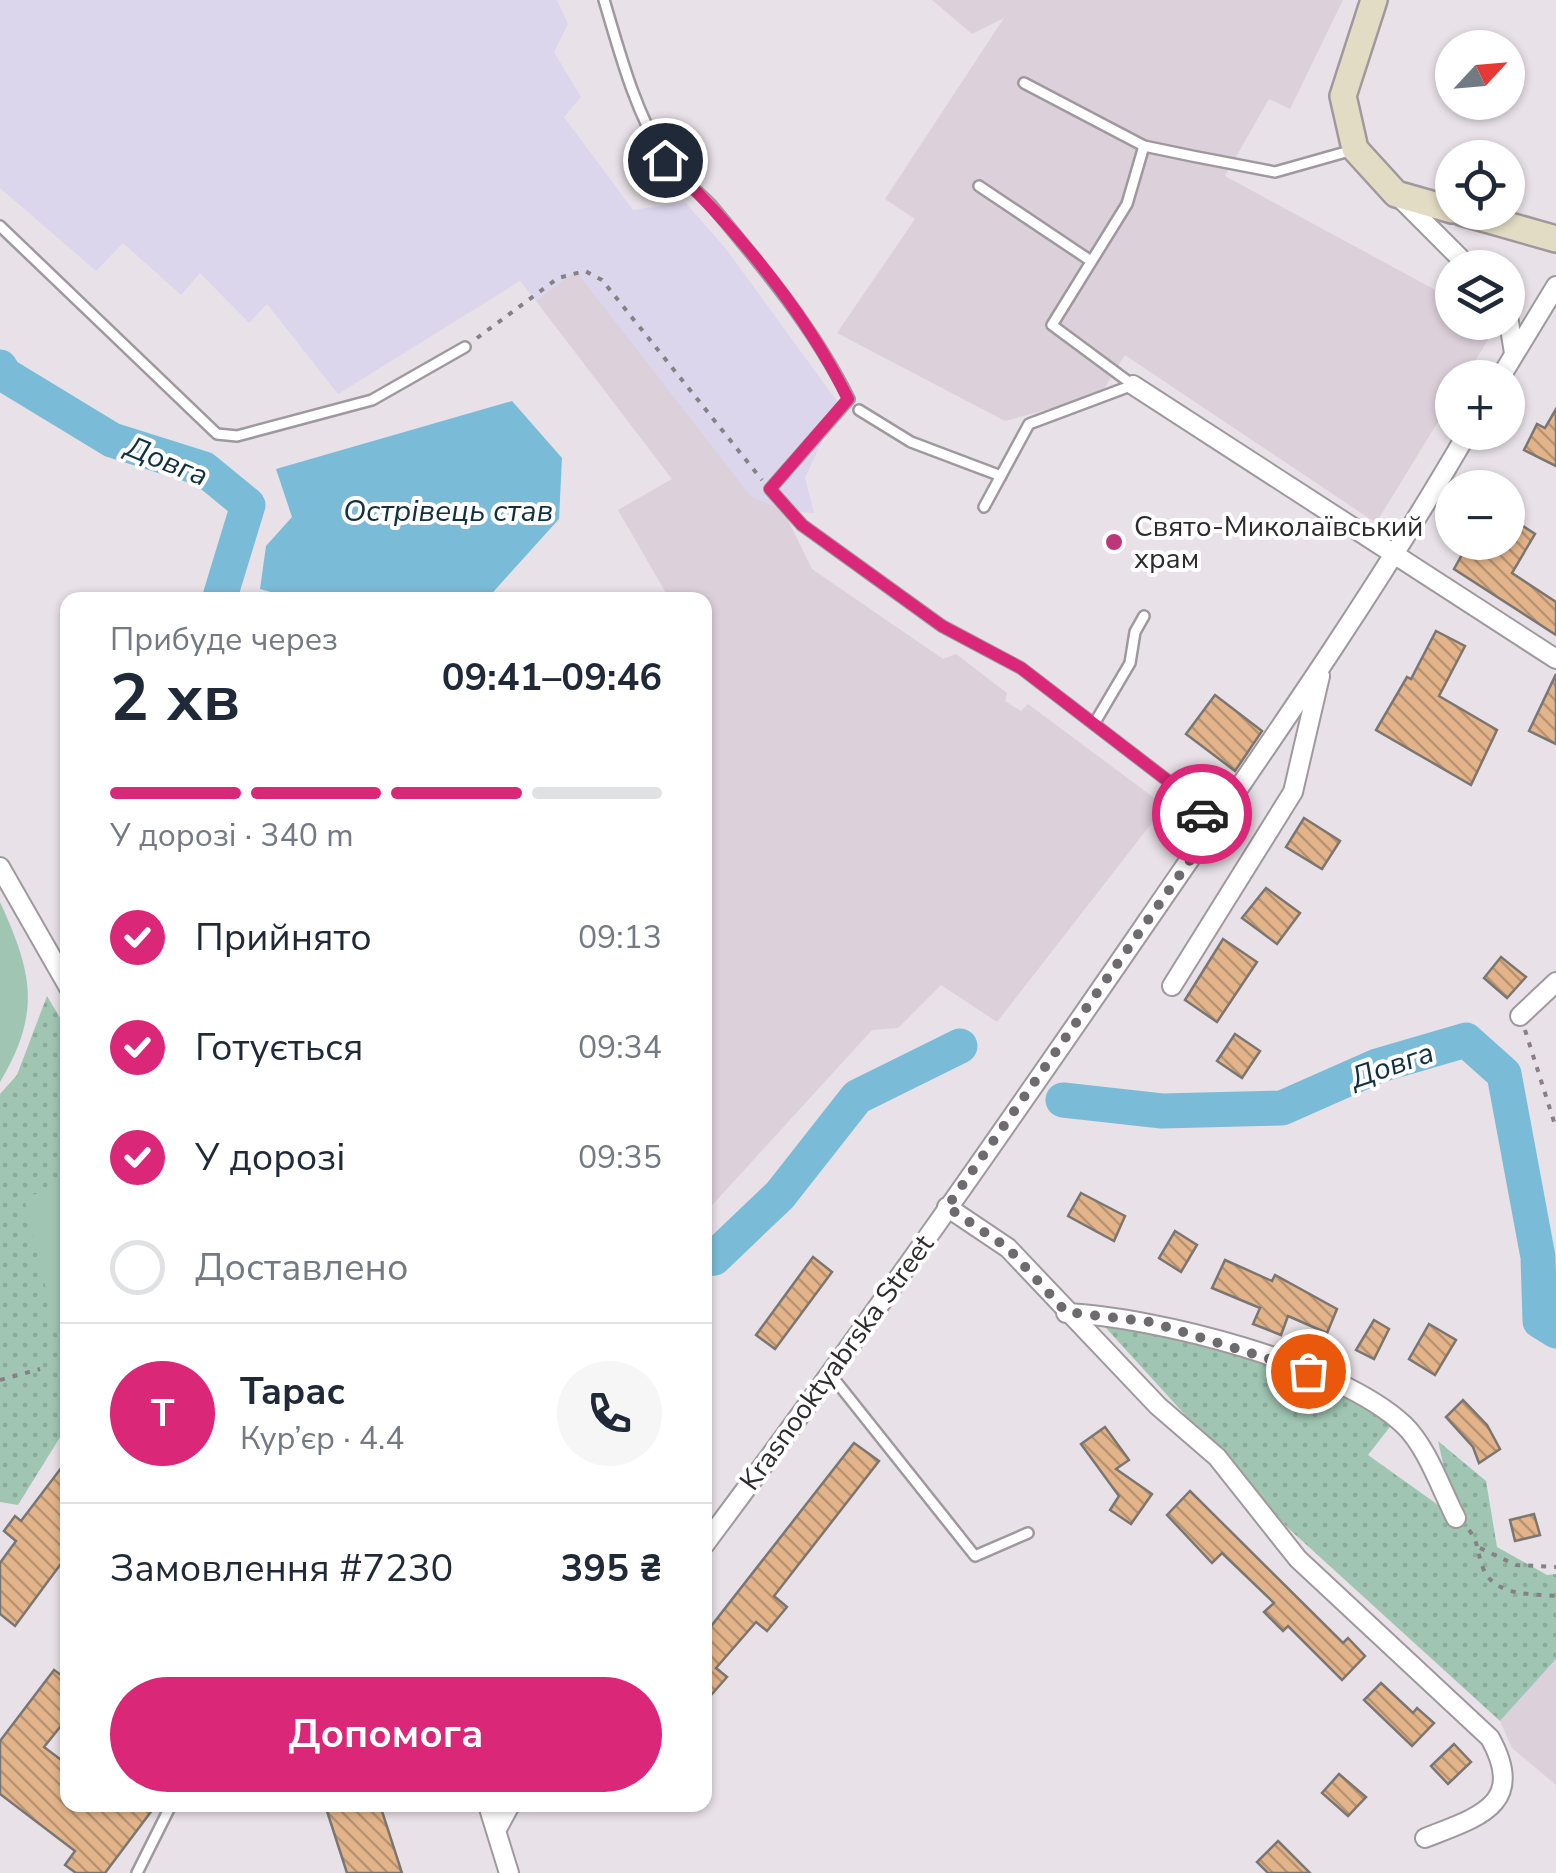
<!DOCTYPE html>
<html lang="uk">
<head>
<meta charset="utf-8">
<style>
	:root { --surface:#fff; --page:#f6f6f7; --text:#1f2937; --muted:#747a83; --line:#e0e1e3; --accent:#db2777 }
	body { margin:0; font-family:"Nunito Sans",sans-serif; background:var(--page); color:var(--text); height:100vh; display:flex; flex-direction:column; font-size:38px; white-space:nowrap }
	* { box-sizing:border-box; margin:0 }
	p { font-size:32px; color:var(--muted) }
	.icon { flex:none; width:55px; height:55px; fill:none; stroke:currentColor; stroke-width:2; stroke-linecap:round; stroke-linejoin:round }
	.map { position:relative; flex:1; overflow:hidden }
	.panel { position:absolute; left:60px; top:592px; width:652px; height:1220px; display:flex; flex-direction:column; background:var(--surface); border-radius:20px; box-shadow:0 2px 8px #0004 }
	.panel>* { flex:none }
	.needle { width:65px; rotate:64deg }
	.fabs { position:absolute; left:1435px; top:30px; display:grid; gap:20px }
	.fabs a { display:grid; place-items:center; width:90px; height:90px; border-radius:50%; background:var(--surface); box-shadow:0 2px 8px #0004; font-size:50px }
	.pin { position:absolute; display:grid; place-items:center; width:85px; height:85px; color:#fff; margin:-42px; border:5px solid #fff; border-radius:50%; box-shadow:0 2px 10px #0007 }
	.courier { position:absolute; display:grid; place-items:center; width:100px; height:100px; margin:-50px; border:8px solid #db2777; border-radius:50%; background:#fff; color:#222; box-shadow:0 2px 12px #0007 }
	.head em { font-style:normal; font-weight:700 }
	.head div { display:flex; flex-direction:column-reverse }
	.head { display:flex; align-items:center; justify-content:space-between; height:170px; padding:0 50px }
	h1 { font-size:65px; font-weight:700; line-height:75px }
	.bar { display:grid; grid-template-columns:repeat(4,1fr); gap:15px 10px; align-content:center; height:120px; padding:0 50px }
	.bar i { height:12px; border-radius:8px; background:var(--line) }
	.bar .on { background:var(--accent) }
	.bar p { grid-column:span 4 }
	.line { display:flex; align-items:center; gap:25px; padding:0 50px; border-top:2px solid var(--line) }
	.line div { flex:1 }
	.round { display:grid; place-items:center; flex:none; width:105px; height:105px; border-radius:52px; background:var(--page) }
	ol { padding:0 50px; list-style:none }
	li { display:flex; align-items:center; gap:30px; height:110px }
	li p { margin-inline-start:auto }
	li .icon { padding:10px; border-radius:50%; background:var(--accent); color:#fff; stroke-width:4 }
	li:last-child { color:var(--muted) }
	li i { width:55px; height:55px; border:5px solid var(--line); border-radius:50% }
	.action { display:flex; gap:20px; margin-top:auto; padding:20px 50px }
	.action a { flex:1; height:115px; border-radius:60px; background:var(--accent); color:#fff; font-size:40px; font-weight:700; line-height:115px; text-align:center }
	.map>svg:first-child { display:block }
	.commercial { fill:#dcd6ec }
	.built { fill:#dcd0db }
	.grass { fill:url(#grass-dots) }
	.pitch { fill:#a0c6b3 }
	.water { fill:#7abcd8 }
	.lines { fill:none; stroke-linecap:round; stroke-linejoin:round }
	.river { stroke:#7abcd8; stroke-width:35 }
	.building { fill:url(#building-back-hatch); stroke:#7b7671; stroke-width:2.5 }
	.lane-casing { stroke:#9f999e; stroke-width:14 }
	.street-casing { stroke:#9f999e; stroke-width:22 }
	.secondary-casing { stroke:#9f999e; stroke-width:30 }
	.path { stroke:#858185; stroke-width:4; stroke-dasharray:5 8; stroke-linecap:butt }
	.lane { stroke:#fff; stroke-width:9 }
	.street { stroke:#fff; stroke-width:18 }
	.secondary { stroke:#e3dcc4; stroke-width:25 }
	.done { stroke:#6e6b6e; stroke-width:10; stroke-dasharray:0 18 }
	.route { stroke:#db2777; stroke-width:12 }
	.poi-dot { fill:#bd3677; stroke:#fff; stroke-width:4 }
	.labels { text-anchor:middle; stroke-width:8; stroke-linejoin:round; paint-order:stroke }
	.poi-label { font-size:28px; fill:#2d2b2d; stroke:#fff; text-anchor:start }
	.street-label { font-size:28px; fill:#2d2b2d; stroke:#fff }
	.water-label { font-size:30px; font-style:italic; fill:#12313e; stroke:#fff }
</style>
</head>
<body>
<div class="map">
<svg width="1556" height="1873" viewBox="0 0 1556 1873">
	<defs>
		<pattern id="grass-dots" width="8" height="8" patternUnits="userSpaceOnUse" patternTransform="scale(2.5)"><rect width="8" height="8" fill="#a0c6b3"/><path d="M2 2h.1M6 6h.1" fill="none" stroke="#8aaa9a" stroke-width="1.8" stroke-linecap="round"/></pattern>
		<pattern id="building-back-hatch" width="6" height="6" patternUnits="userSpaceOnUse" patternTransform="scale(2.5)"><rect width="6" height="6" fill="#e3b48a"/><path d="M-1 5l2 2M0 0l6 6M5-1l2 2" fill="none" stroke="#b89371"/></pattern>
	</defs>
	<rect width="100%" height="100%" fill="#e8e1e7"/>
	<polygon class="commercial" points="0,0 557,0 568,24 554,52 581,97 564,117 633,210 685,202 726,249 839,404 805,478 814,513 783,510 751,496 576,272 536,301 520,281 338,394 267,304 249,323 200,273 181,295 123,243 96,271 0,188"/>
	<g class="built">
		<polygon points="932,0 1343,0 1290,109 1269,99 1225,176 1452,299 1452,322 1498,324 1465,377 1452,378 1452,399 1376,523 1125,355 1100,395 1005,421 837,333 915,219 885,199 1004,18 972,34"/>
		<polygon points="576,271 751,496 783,510 812,569 943,659 956,654 1007,693 1005,701 1021,711 1028,704 1165,806 997,1022 941,985 898,1028 872,1030 705,1213 705,600 670,600 618,510 672,479 536,301"/>
		<polygon points="1556,1659 1556,1785 1512,1748 1500,1721"/>
	</g>
	<g class="grass">
		<polygon points="47,996 68,1031 67,1426 18,1505 0,1502 0,1094 17,1075"/>
		<polygon points="1096,1317 1241,1354 1317,1382 1393,1423 1368,1455 1455,1517 1438,1441 1486,1481 1497,1547 1547,1575 1556,1574 1556,1659 1500,1721 1288,1528"/>
	</g>
	<g class="pitch">
		<path d="M0 902C33 974 41 1013 0 1082Z"/>
		<polygon points="67,1186 67,1336 58,1339 24,1197"/>
	</g>
	<polygon class="water" points="512,401 562,458 559,519 486,600 299,600 260,589 266,546 292,517 276,469"/>
	<g class="lines">
		<g class="river">
			<polyline points="0,367 5,375 112,440 204,469 248,505 219,600"/>
			<polyline points="1063,1100 1162,1111 1282,1108 1377,1066 1466,1040 1504,1074 1538,1257 1540,1321 1556,1331"/>
			<polyline points="705,1259 714,1258 780,1195 857,1097 960,1046"/>
		</g>
	</g>
	<g class="building">
		<polygon points="1556,409 1556,466 1524,450 1537,424 1545,428"/>
		<polygon points="1508,516 1535,534 1512,573 1556,602 1556,635 1454,569 1469,542 1508,542"/>
		<polygon points="1436,631 1465,646 1439,696 1497,730 1471,785 1376,730 1407,677 1411,679"/>
		<polygon points="1556,674 1556,744 1529,731"/>
		<polygon points="1215,695 1262,731 1235,771 1186,734"/>
		<polygon points="1304,818 1340,841 1322,869 1286,847"/>
		<polygon points="1266,888 1300,913 1277,944 1242,918"/>
		<polygon points="1223,939 1257,962 1217,1022 1185,1000"/>
		<polygon points="1501,957 1526,977 1507,998 1484,978"/>
		<polygon points="1235,1034 1260,1051 1242,1078 1217,1061"/>
		<polygon points="1081,1193 1125,1216 1114,1241 1068,1216"/>
		<polygon points="1175,1231 1197,1245 1181,1272 1159,1258"/>
		<polygon points="813,1257 832,1272 775,1349 756,1335"/>
		<polygon points="1225,1260 1272,1281 1275,1275 1337,1309 1327,1333 1288,1316 1281,1335 1253,1324 1260,1308 1212,1288"/>
		<polygon points="1374,1320 1389,1329 1374,1359 1356,1350"/>
		<polygon points="1429,1324 1456,1340 1435,1375 1409,1359"/>
		<polygon points="1463,1400 1487,1425 1500,1449 1479,1463 1473,1447 1446,1417"/>
		<polygon points="1105,1427 1129,1460 1116,1469 1152,1494 1131,1524 1110,1510 1119,1496 1081,1444"/>
		<polygon points="854,1443 879,1461 774,1596 787,1607 767,1631 756,1622 716,1668 727,1677 705,1702 705,1634"/>
		<polygon points="68,1459 68,1571 60,1565 15,1626 0,1614 0,1563 16,1541 4,1531 15,1516 21,1521"/>
		<polygon points="1190,1491 1343,1643 1348,1638 1365,1656 1342,1680 1288,1626 1283,1631 1264,1612 1274,1603 1222,1553 1212,1563 1167,1515"/>
		<polygon points="1534,1514 1540,1535 1515,1541 1510,1520"/>
		<polygon points="54,1670 68,1680 68,1717 44,1747 68,1765 68,1805 156,1805 105,1873 76,1873 65,1865 75,1851 0,1794 0,1741"/>
		<polygon points="1381,1683 1413,1713 1417,1708 1434,1723 1412,1746 1364,1700"/>
		<polygon points="1454,1744 1471,1762 1448,1784 1431,1766"/>
		<polygon points="1339,1774 1366,1797 1348,1816 1322,1793"/>
		<polygon points="325,1805 380,1805 402,1873 347,1873"/>
		<polygon points="1278,1841 1310,1873 1268,1873 1257,1862"/>
	</g>
	<g class="lines">
		<defs>
			<g id="lane">
				<path d="M604 0C620 53 634 109 664 157 675 176 697 189 712 206 762 266 814 328 849 399L770 489 802 525 942 626 1021 668 1198 804 1208 830"/>
				<polyline points="1024,83 1144,146 1192,156 1275,172 1353,150"/>
				<polyline points="979,186 1091,261"/>
				<polyline points="0,226 217,434 237,436 372,400 465,347"/>
				<polyline points="1133,385 1052,325 1127,204 1144,146"/>
				<polyline points="859,410 911,442 1001,476"/>
				<polyline points="984,507 1029,424 1133,385"/>
				<polyline points="1094,724 1130,663 1135,632 1144,616"/>
				<polyline points="831,1375 975,1556 1028,1533"/>
				<polyline points="137,1873 171,1805"/>
			</g>
			<g id="street">
				<polyline points="1400,198 1470,268"/>
				<polyline points="1508,316 1514,353"/>
				<polyline points="1500,378 1556,286"/>
				<polyline points="1133,385 1556,659"/>
				<polyline points="0,867 68,986"/>
				<polyline points="1172,986 1293,792 1320,676"/>
				<polyline points="1520,1016 1556,982"/>
				<path d="M947 1207 1008 1248 1158 1406 1217 1457 1298 1559 1490 1738C1527 1805 1478 1817 1425 1838"/>
				<path d="M1066 1313C1155 1317 1338 1363 1404 1425 1427 1447 1441 1489 1456 1518"/>
				<path d="M705 1544C856 1342 1001 1134 1144 926 1255 764 1369 603 1468 432"/>
				<polyline points="488,1805 509,1873"/>
				<polyline points="497,1829 510,1805"/>
			</g>
			<g id="secondary">
				<polyline points="1374,0 1343,96 1355,149 1396,194 1452,210"/>
				<polyline points="1461,212 1556,239"/>
			</g>
		</defs>
		<use href="#lane" class="lane-casing"/>
		<use href="#street" class="street-casing"/>
		<use href="#secondary" class="secondary-casing"/>
		<g class="path">
			<polyline points="477,338 558,278 585,271 602,280 762,480"/>
			<polyline points="1525,1030 1556,1128"/>
			<polyline points="0,1380 40,1369"/>
			<path d="M1469 1530C1479 1543 1477 1553 1483 1568 1494 1596 1531 1594 1556 1596"/>
			<polyline points="1480,1548 1516,1565 1556,1567"/>
		</g>
		<use href="#lane" class="lane"/>
		<use href="#street" class="street"/>
		<use href="#secondary" class="secondary"/>
	</g>
	<g class="lines">
		<polyline class="done" points="1202,814 1209,833 947,1207 1008,1248 1066,1312 1151,1322 1308,1371"/>
		<path class="route" d="M665 160C736 229 804 309 848 399L770 489 802 525 942 626 1021 668 1198 804 1202 814"/>
	</g>
	<circle class="poi-dot" cx="1114" cy="542" r="10"/>
	<g class="labels">
		<g class="poi-label">
			<text x="1134" y="536">Свято-Миколаївський<tspan x="1134" dy="32">храм</tspan></text>
		</g>
		<g class="street-label">
			<text transform="translate(836 1362) rotate(-54)" y="10">Krasnooktyabrska Street</text>
		</g>
		<g class="water-label">
			<text transform="translate(167 461) rotate(22)" y="10">Довга</text>
			<text x="448" y="521">Острівець став</text>
			<text transform="translate(1392 1065) rotate(-19)" y="10">Довга</text>
		</g>
	</g>
</svg>
<div class="fabs">
<a><svg class="needle" viewBox="-14 -14 28 28"><path d="M0-13l5 13h-10z" fill="#e53935"/><path d="M0 13l5-13h-10z" fill="#747a83"/></svg></a>
<a><svg class="icon" aria-label="locate" viewBox="0 0 24 24"><circle cx="12" cy="12" r="6"/><path d="M12 2v4M12 18v4M2 12h4M18 12h4"/></svg></a>
<a><svg class="icon" aria-label="layers" viewBox="0 0 24 24"><path d="M12 4l9 5-9 5-9-5zM3 14l9 5 9-5"/></svg></a>
<a>+</a>
<a>−</a>
</div>
<div class="pin" style="left:1308px;top:1371px;background:#ea580c"><svg class="icon" aria-label="bag" viewBox="0 0 24 24"><path d="M5 8h14l-1 12H6zM9 8a3 3 0 0 1 6 0"/></svg></div>
<div class="pin" style="left:665px;top:160px;background:#1f2937"><svg class="icon" aria-label="home" viewBox="0 0 24 24"><path d="M3 11l9-7 9 7M6 9v11h12V9"/></svg></div>
<div class="courier" style="left:1202px;top:814px"><svg class="icon" aria-label="car" viewBox="0 0 24 24"><path d="M5 17H2v-5l4-1 3-4h7l3 4 3 1v5h-3M9 17h6M6 11h13"/><circle cx="7" cy="17" r="2"/><circle cx="17" cy="17" r="2"/></svg></div>
<section class="panel">
<div class="head"><div><h1>2 хв</h1><p>Прибуде через</p></div><em>09:41–09:46</em></div>
<div class="bar"><i class="on"></i><i class="on"></i><i class="on"></i><i></i><p>У дорозі · 340 m</p></div>
<ol>
<li><svg class="icon" aria-label="check" viewBox="0 0 24 24"><path d="M5 12l5 5 9-10"/></svg>Прийнято<p>09:13</p></li>
<li><svg class="icon" aria-label="check" viewBox="0 0 24 24"><path d="M5 12l5 5 9-10"/></svg>Готується<p>09:34</p></li>
<li><svg class="icon" aria-label="check" viewBox="0 0 24 24"><path d="M5 12l5 5 9-10"/></svg>У дорозі<p>09:35</p></li>
<li><i></i>Доставлено</li>
</ol>
<div class="line" style="height:180px"><b class="round" style="background:var(--accent);color:#fff">Т</b><div><b>Тарас</b><p>Кур’єр · 4.4</p></div><a class="round"><svg class="icon" aria-label="phone" viewBox="0 0 24 24"><path d="M5 4h4l2 5-3 2q2 4 5 5l2-3 5 2v4C11 20 4 13 5 4z"/></svg></a></div>
<div class="line" style="height:130px"><div>Замовлення #7230</div><b>395 ₴</b></div>
<div class="action"><a>Допомога</a></div>
</section>
</div>
</body>
</html>
